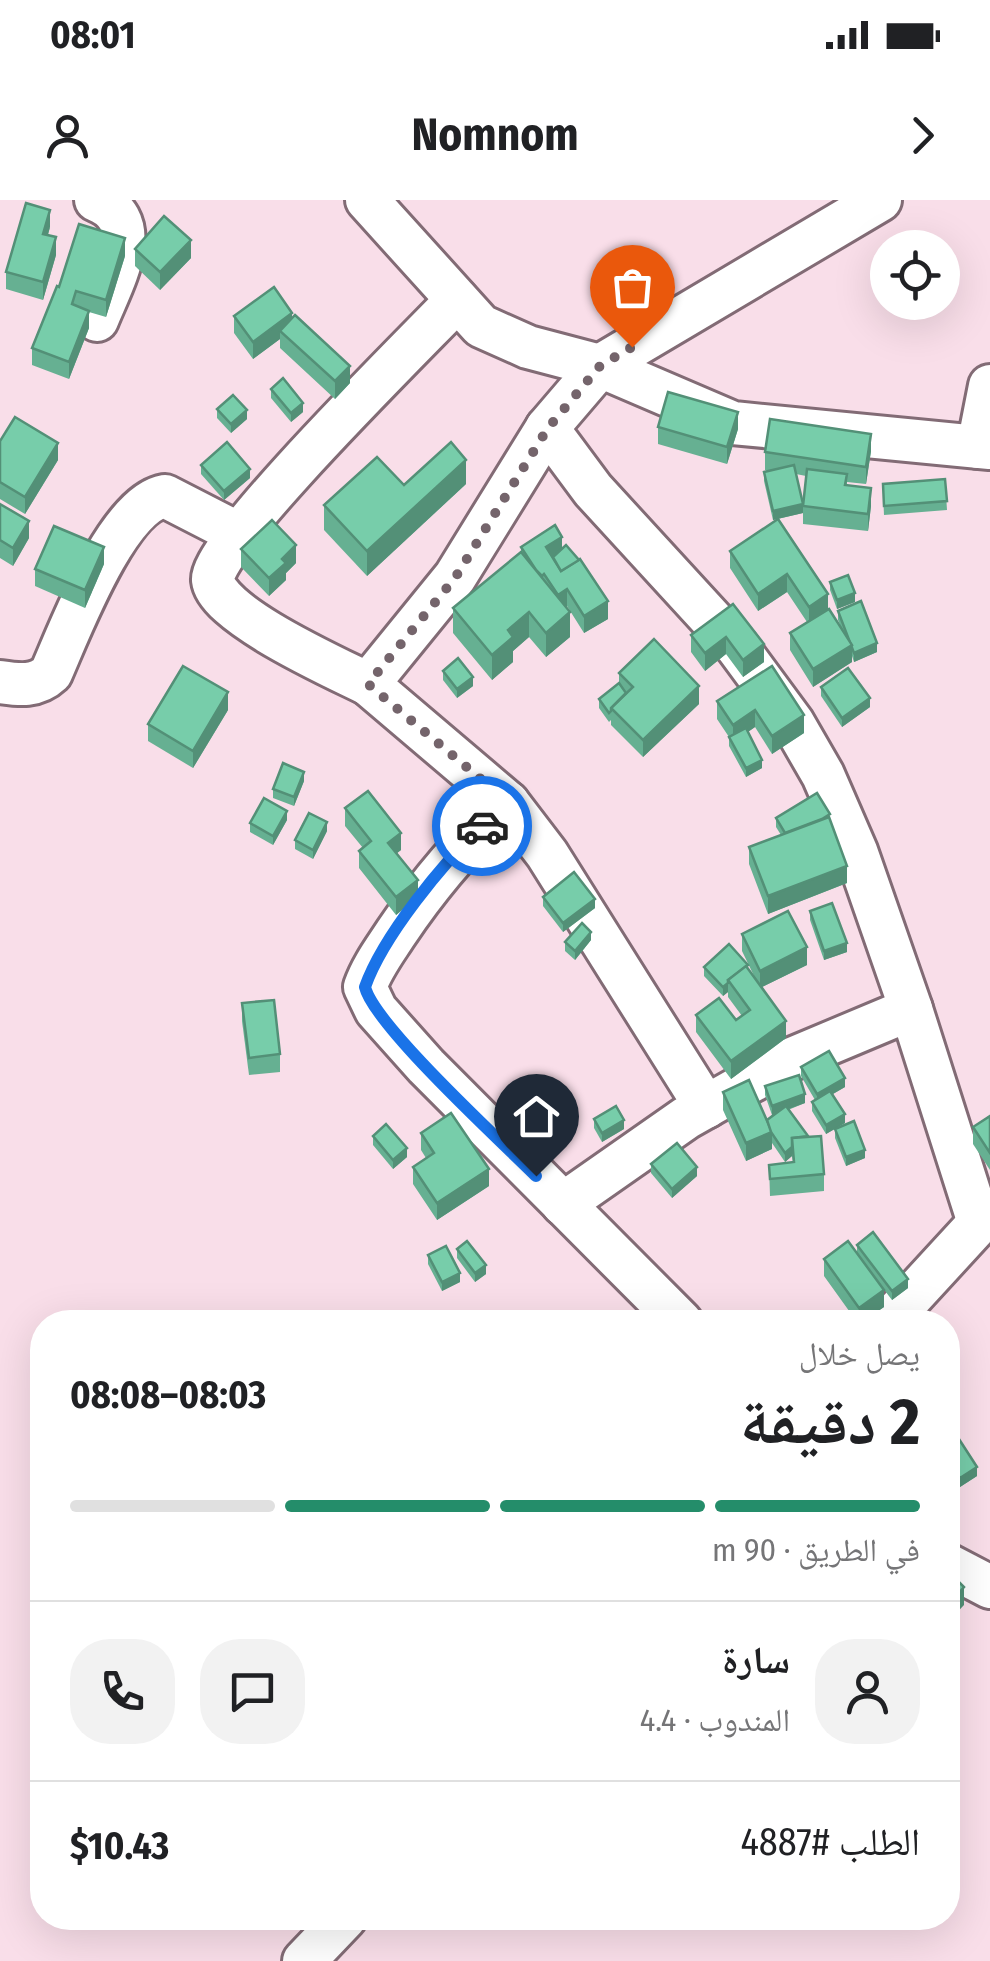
<!DOCTYPE html>
<html lang="ar">
<head>
<meta charset="utf-8">
<style>
	:root { --surface:#fff; --page:#f2f2f2; --text:#202124; --muted:#757577; --line:#e0e0e0; --accent:#248d6a }
	body { margin:0; font-family:"Fira Sans Condensed","Noto Naskh Arabic",sans-serif; background:var(--page); color:var(--text); direction:rtl; height:100vh; display:flex; flex-direction:column; font-size:38px; white-space:nowrap }
	* { box-sizing:border-box; margin:0 }
	p { font-size:32px; color:var(--muted) }
	.icon { flex:none; width:55px; height:55px; fill:none; stroke:currentColor; stroke-width:2; stroke-linecap:round; stroke-linejoin:round }
	.map { position:relative; flex:1; overflow:hidden; direction:ltr }
	.details { position:absolute; left:30px; top:1110px; width:930px; height:620px; display:flex; flex-direction:column; background:var(--surface); border-radius:40px; box-shadow:0 10px 40px #0002; direction:rtl }
	.details>* { flex:none }
	.controls { position:absolute; left:870px; top:30px; display:grid; gap:20px }
	.controls a { display:grid; place-items:center; width:90px; height:90px; border-radius:50%; background:var(--surface); box-shadow:0 10px 40px #0002; font-size:50px }
	.pin { position:absolute; display:grid; place-items:center; width:85px; height:85px; color:#fff; margin:-102px -42px; border-radius:50% 50% 50% 0; rotate:-45deg; box-shadow:0 0 10px #0007 }
	.pin .icon { rotate:45deg }
	.courier { position:absolute; display:grid; place-items:center; width:100px; height:100px; margin:-50px; border:8px solid #1a73e8; border-radius:50%; background:#fff; color:#222; box-shadow:0 2px 12px #0007 }
	.head em { font-style:normal; font-weight:700 }
	.head div { display:flex; flex-direction:column-reverse }
	.head { display:flex; align-items:center; justify-content:space-between; height:170px; padding:0 40px }
	h1 { font-size:65px; font-weight:700; line-height:75px }
	.bar { display:grid; grid-template-columns:repeat(4,1fr); gap:15px 10px; align-content:center; height:120px; padding:0 40px }
	.bar i { height:12px; border-radius:8px; background:var(--line) }
	.bar .current { background:var(--accent) }
	.bar p { grid-column:span 4 }
	.line { display:flex; align-items:center; gap:25px; padding:0 40px; border-top:2px solid var(--line) }
	.line div { flex:1 }
	.round { display:grid; place-items:center; flex:none; width:105px; height:105px; border-radius:40px; background:var(--page) }
	.status { display:flex; justify-content:space-between; align-items:center; height:70px; padding:0 50px; background:var(--surface); direction:ltr }
	.status svg { height:28px; fill:currentColor }
	header { display:flex; justify-content:space-between; align-items:center; height:130px; padding:0 40px; background:var(--surface); font-size:45px; font-weight:700 }
	.map>svg:first-child { display:block }
	.lines { fill:none; stroke-linecap:round; stroke-linejoin:round }
	.minor-casing { stroke:#826b75; stroke-width:48 }
	.minor { stroke:#fff; stroke-width:42 }
	.wall { fill:#66b092; fill-rule:evenodd }
	.shaded-wall { fill:#539077 }
	.building { fill:#77cdaa; stroke:#539077; stroke-width:2.5 }
	.done { stroke:#74646b; stroke-width:10; stroke-dasharray:0 18 }
	.route { stroke:#1a73e8; stroke-width:12 }
</style>
</head>
<body>
<div class="status"><b>08:01</b><svg viewBox="0 0 49 12"><path d="M0 12V9h3v3zM5 12V6h3v6zM10 12V3h3v9zM15 12V0h3v12zM26 1h20v11H26zM47 4h2v5h-2z"/></svg></div>
<header><svg class="icon" aria-label="forward" viewBox="0 0 24 24"><path d="M9 5l7 7-7 7"/></svg>Nomnom<svg class="icon" aria-label="person" viewBox="0 0 24 24"><circle cx="12" cy="8" r="4"/><path d="M4 21q1-7 8-7t8 7"/></svg></header>
<div class="map">
<svg width="990" height="1761" viewBox="0 0 990 1761">
	<rect width="100%" height="100%" fill="#f9dee9"/>
	<g class="lines">
		<defs>
			<g id="minor">
				<path d="M96 0C149 21 112 82 97 120"/>
				<polyline points="367,0 481,126 528,147 600,166 733,223 990,248"/>
				<polyline points="880,0 600,166 547,228 593,290 737,447 793,523 823,575 856,651 911,809 979,1023"/>
				<path d="M547 228 455 377 368 484 508 603C464 642 429 684 396 733 385 750 372 767 365 787L376 810 426 866 681 1122"/>
				<polyline points="978,247 990,186"/>
				<path d="M0 482C20 485 36 487 51 473 70 430 117 304 165 296L239 334"/>
				<path d="M368 484C336 468 217 415 213 380 209 346 423 136 457 100"/>
				<polyline points="508,603 547,654 706,907"/>
				<polyline points="563,1004 686,918 787,861 911,809"/>
				<polyline points="888,1122 979,1023 990,1017"/>
				<polyline points="948,1365 990,1387"/>
				<polyline points="304,1761 345,1718"/>
			</g>
		</defs>
		<use href="#minor" class="minor-casing"/>
		<use href="#minor" class="minor"/>
	</g>
	<g class="wall">
		<polygon points="50,27 48,35 56,55 43,100 6,89 6,72"/>
		<polygon points="135,49 191,58 160,90 135,66"/>
		<polygon points="125,56 106,117 89,112 89,128 69,179 32,165 32,148 59,87"/>
		<polygon points="234,116 292,118 350,183 335,199 280,148 280,139 253,159 234,133"/>
		<polygon points="271,189 303,212 291,222 271,198"/>
		<polygon points="217,209 247,219 231,233 217,218"/>
		<polygon points="658,227 738,229 727,264 658,244"/>
		<polygon points="0,241 58,260 25,314 0,299"/>
		<path d="M871 251 866 284 847 282V285L871 306 868 331 803 324V313L773 320 764 281V272L771 271 765 270V252ZM796 274 806 276 803 306Z"/>
		<polygon points="201,265 250,278 224,300 201,274"/>
		<polygon points="945,279 947,310 884,315 883,293"/>
		<polygon points="466,284 367,376 324,330 324,305"/>
		<polygon points="0,304 29,338 13,366 0,358"/>
		<polygon points="778,319 828,409 841,427 838,420 838,411 877,452 854,462 852,456 852,462 813,487 790,450 790,433 807,422 787,392 758,411 730,368 730,351"/>
		<polygon points="521,347 562,349 608,419 584,433 567,406 570,437 546,457 529,437 513,451 513,462 492,480 453,433 453,408 521,352"/>
		<polygon points="241,349 296,363 286,373 286,380 269,396 241,367"/>
		<polygon points="104,364 85,408 35,386 35,369"/>
		<polygon points="830,382 855,402 837,409 830,390"/>
		<polygon points="733,404 764,462 743,477 726,454 705,471 691,452 691,435"/>
		<polygon points="772,466 804,533 772,554 755,527 748,532 762,568 746,577 729,546 729,537 717,519 717,501"/>
		<polygon points="443,471 473,486 457,498 443,480"/>
		<polygon points="619,473 699,504 643,557 611,525 611,520 609,522 599,508 599,499 619,484"/>
		<polygon points="821,487 870,507 842,527 821,496"/>
		<polygon points="228,510 193,568 148,541 148,524"/>
		<polygon points="304,581 294,606 273,598 273,589"/>
		<polygon points="345,608 401,650 397,653 418,697 396,715 359,668 359,651 363,648 345,626"/>
		<polygon points="776,618 830,620 847,683 768,714 749,664 749,647 781,635 776,627"/>
		<polygon points="287,620 273,645 250,632 250,623"/>
		<polygon points="327,631 313,659 295,649 295,640"/>
		<polygon points="543,697 595,708 563,732 543,706"/>
		<polygon points="810,711 847,752 824,760 810,720"/>
		<polygon points="742,734 807,765 762,787 786,838 731,879 696,832 696,815 736,820 742,816 728,797 728,792 723,796 704,776 704,767 755,778 742,751"/>
		<polygon points="591,740 575,760 565,751 565,742"/>
		<polygon points="242,803 280,854 280,872 249,875 242,821"/>
		<polygon points="801,867 845,887 833,894 845,923 826,934 812,911 812,902 815,900 801,876"/>
		<polygon points="765,886 805,903 788,910 824,974 824,991 770,996 769,965 793,962 792,956 785,962 772,943 772,949 746,961 723,910 723,892 767,920 772,915 765,895"/>
		<polygon points="990,916 990,970 973,944 973,927"/>
		<polygon points="594,919 624,929 602,942 594,928"/>
		<polygon points="835,929 865,958 846,966 835,938"/>
		<polygon points="421,933 489,986 437,1020 413,984 413,967 426,958 421,950"/>
		<polygon points="373,936 407,957 393,969 373,945"/>
		<polygon points="651,964 697,976 672,998 651,973"/>
		<polygon points="857,1045 908,1088 892,1100 882,1087 884,1107 862,1122 857,1122 824,1076 824,1059 857,1052"/>
		<polygon points="457,1049 486,1074 475,1082 457,1058"/>
		<polygon points="428,1055 460,1082 442,1091 428,1064"/>
		<polygon points="948,1242 977,1276 960,1287 948,1268"/>
	</g>
	<g class="shaded-wall">
		<polygon points="50,10 50,27 43,51 43,34"/>
		<polygon points="56,37 56,55 43,100 43,82"/>
		<polygon points="125,38 125,56 106,117 106,100"/>
		<polygon points="191,40 191,58 160,90 160,72"/>
		<polygon points="89,111 89,128 69,179 69,162"/>
		<polygon points="292,113 292,131 280,131 280,139 253,159 253,142"/>
		<polygon points="350,166 350,183 335,199 335,181"/>
		<polygon points="303,203 303,212 291,222 291,213"/>
		<polygon points="247,210 247,219 231,233 231,224"/>
		<polygon points="738,212 738,229 727,264 727,247"/>
		<polygon points="871,234 871,251 866,284 866,267"/>
		<polygon points="58,243 58,260 25,314 25,297"/>
		<polygon points="466,260 466,284 367,376 367,351"/>
		<polygon points="250,269 250,278 224,300 224,291"/>
		<polygon points="871,288 871,306 868,331 868,314"/>
		<polygon points="803,304 803,313 773,320 773,311"/>
		<polygon points="29,321 29,338 13,366 13,348"/>
		<polygon points="562,337 562,354 552,361 546,347"/>
		<polygon points="296,345 296,363 286,373 286,380 269,396 269,378 282,359"/>
		<polygon points="104,347 104,364 85,408 85,390"/>
		<polygon points="787,374 787,392 758,411 758,394"/>
		<polygon points="567,389 567,406 558,413 558,395"/>
		<polygon points="855,393 855,402 837,409 837,400"/>
		<polygon points="828,394 828,411 809,424 809,407"/>
		<polygon points="608,401 608,419 584,433 584,416"/>
		<polygon points="529,412 529,437 513,451 513,462 492,480 492,455 508,430"/>
		<polygon points="570,412 570,437 546,457 546,433"/>
		<polygon points="726,437 726,454 705,471 705,453"/>
		<polygon points="877,443 877,452 854,462 854,453"/>
		<polygon points="764,444 764,462 743,477 743,460"/>
		<polygon points="852,445 852,462 813,487 813,469"/>
		<polygon points="473,477 473,486 457,498 457,489"/>
		<polygon points="699,486 699,504 643,557 643,540"/>
		<polygon points="228,492 228,510 193,568 193,551"/>
		<polygon points="870,498 870,507 842,527 842,518"/>
		<polygon points="755,510 755,527 733,542 733,525"/>
		<polygon points="804,515 804,533 772,554 772,536"/>
		<polygon points="762,560 762,568 746,577 746,568"/>
		<polygon points="304,572 304,581 294,606 294,597"/>
		<polygon points="287,611 287,620 273,645 273,636"/>
		<polygon points="327,622 327,631 313,659 313,650"/>
		<polygon points="401,633 401,650 388,660 388,643"/>
		<polygon points="847,666 847,683 768,714 768,696"/>
		<polygon points="418,680 418,697 396,715 396,697"/>
		<polygon points="595,699 595,708 563,732 563,723"/>
		<polygon points="591,732 591,740 575,760 575,751"/>
		<polygon points="847,743 847,752 824,760 824,751"/>
		<polygon points="807,747 807,765 760,788 760,771"/>
		<polygon points="728,783 728,792 723,796 723,787"/>
		<polygon points="786,821 786,838 731,879 731,861"/>
		<polygon points="845,878 845,887 817,903 817,894"/>
		<polygon points="805,894 805,903 772,915 772,906"/>
		<polygon points="845,914 845,923 826,934 826,925"/>
		<polygon points="624,920 624,929 602,942 602,933"/>
		<polygon points="772,932 772,949 746,961 746,943"/>
		<polygon points="792,947 792,956 785,962 785,953"/>
		<polygon points="407,948 407,957 393,969 393,960"/>
		<polygon points="865,950 865,958 846,966 846,957"/>
		<polygon points="697,967 697,976 672,998 672,989"/>
		<polygon points="489,969 489,986 437,1020 437,1003"/>
		<polygon points="486,1065 486,1074 475,1082 475,1073"/>
		<polygon points="460,1073 460,1082 442,1091 442,1082"/>
		<polygon points="908,1079 908,1088 892,1100 892,1091"/>
		<polygon points="884,1090 884,1107 862,1122 859,1122 859,1108"/>
		<polygon points="977,1267 977,1276 960,1287 960,1278"/>
		<polygon points="964,1387 964,1405 948,1422 948,1405"/>
	</g>
	<g class="building">
		<polygon points="26,3 50,10 43,34 56,37 43,82 6,72"/>
		<polygon points="164,16 191,40 160,72 135,49"/>
		<polygon points="79,24 125,38 106,100 76,91 72,104 89,111 69,162 32,148 57,86 59,87"/>
		<polygon points="274,87 292,113 253,142 234,116"/>
		<polygon points="295,115 350,166 335,181 280,131"/>
		<polygon points="283,178 303,203 291,213 271,189"/>
		<polygon points="668,192 738,212 727,247 658,227"/>
		<polygon points="233,195 247,210 231,224 217,209"/>
		<polygon points="15,217 58,243 25,297 0,282 0,241"/>
		<polygon points="770,219 871,234 866,267 765,252"/>
		<polygon points="227,242 250,269 224,291 201,265"/>
		<polygon points="451,242 466,260 367,351 324,305 377,257 404,285"/>
		<polygon points="794,265 803,304 773,311 764,272"/>
		<polygon points="807,269 847,274 845,285 871,288 868,314 803,306"/>
		<polygon points="945,279 947,301 884,306 883,284"/>
		<polygon points="0,304 29,321 13,348 0,340"/>
		<polygon points="778,319 828,394 809,407 787,374 758,394 730,351"/>
		<polygon points="272,320 296,345 282,359 286,363 269,378 241,349"/>
		<polygon points="555,325 562,337 546,347 561,371 580,359 608,401 584,416 567,389 558,395 544,374 542,376 536,370 521,347"/>
		<polygon points="54,326 104,347 85,390 35,369"/>
		<polygon points="566,345 579,360 561,371 553,357"/>
		<polygon points="521,352 570,412 546,433 529,412 508,430 513,437 492,455 453,408"/>
		<polygon points="848,375 855,393 837,400 830,382"/>
		<polygon points="861,401 877,443 854,453 838,411"/>
		<polygon points="733,404 764,444 743,460 726,437 705,453 691,435"/>
		<polygon points="829,409 852,445 813,469 790,433"/>
		<polygon points="654,439 699,486 643,540 611,508 633,487 619,473"/>
		<polygon points="458,458 473,477 457,489 443,471"/>
		<polygon points="183,466 228,492 193,551 148,524"/>
		<polygon points="772,466 804,515 772,536 755,510 733,525 717,501"/>
		<polygon points="848,468 870,498 842,518 821,487"/>
		<polygon points="619,483 626,493 611,508 611,511 609,513 599,499"/>
		<polygon points="746,528 762,560 746,568 729,537"/>
		<polygon points="283,563 304,572 294,597 273,589"/>
		<polygon points="368,591 401,633 388,643 418,680 396,697 359,651 371,641 345,608"/>
		<polygon points="817,593 830,614 822,619 785,633 776,618"/>
		<polygon points="264,598 287,611 273,636 250,623"/>
		<polygon points="309,613 327,622 313,650 295,640"/>
		<polygon points="829,617 847,666 768,696 749,647"/>
		<polygon points="574,672 595,699 563,723 543,697"/>
		<polygon points="832,703 847,743 824,751 810,711"/>
		<polygon points="788,711 807,747 760,771 742,734"/>
		<polygon points="582,723 591,732 575,751 565,742"/>
		<polygon points="729,744 748,765 728,780 728,783 723,787 704,767"/>
		<polygon points="746,766 786,821 731,861 696,815 719,798 736,820 750,810 728,780"/>
		<polygon points="274,800 280,854 249,858 242,803"/>
		<polygon points="829,851 845,878 817,894 801,867"/>
		<polygon points="799,875 805,894 772,906 765,886"/>
		<polygon points="749,880 772,932 746,943 723,892"/>
		<polygon points="830,891 845,914 826,925 812,902"/>
		<polygon points="616,906 624,920 602,933 594,919"/>
		<polygon points="786,906 808,936 792,938 792,947 785,953 771,932 767,920"/>
		<polygon points="451,913 489,969 437,1003 413,967 434,953 421,933"/>
		<polygon points="990,916 990,953 973,927"/>
		<polygon points="854,921 865,950 846,957 835,929"/>
		<polygon points="386,924 407,948 393,960 373,936"/>
		<polygon points="821,936 824,974 770,979 769,965 794,962 792,938"/>
		<polygon points="677,943 697,967 672,989 651,964"/>
		<polygon points="873,1032 908,1079 892,1091 857,1045"/>
		<polygon points="467,1041 486,1065 475,1073 457,1049"/>
		<polygon points="848,1041 884,1090 859,1108 824,1059"/>
		<polygon points="446,1046 460,1073 442,1082 428,1055"/>
		<polygon points="957,1236 977,1267 960,1278 948,1259 948,1242"/>
		<polygon points="948,1371 964,1387 948,1405"/>
	</g>
	<g class="lines">
		<polyline class="done" points="482,626 508,602 368,484 455,378 548,228 600,166 632,147"/>
		<path class="route" d="M482 626C443 663 383 736 365 787 374 825 502 942 536 976"/>
	</g>
</svg>
<div class="controls">
<a><svg class="icon" aria-label="locate" viewBox="0 0 24 24"><circle cx="12" cy="12" r="6"/><path d="M12 2v4M12 18v4M2 12h4M18 12h4"/></svg></a>
</div>
<div class="pin" style="left:632px;top:147px;background:#ea580c"><svg class="icon" aria-label="bag" viewBox="0 0 24 24"><path d="M5 8h14l-1 12H6zM9 8a3 3 0 0 1 6 0"/></svg></div>
<div class="pin" style="left:536px;top:976px;background:#1f2937"><svg class="icon" aria-label="home" viewBox="0 0 24 24"><path d="M3 11l9-7 9 7M6 9v11h12V9"/></svg></div>
<div class="courier" style="left:482px;top:626px"><svg class="icon" aria-label="car" viewBox="0 0 24 24"><path d="M5 17H2v-5l4-1 3-4h7l3 4 3 1v5h-3M9 17h6M6 11h13"/><circle cx="7" cy="17" r="2"/><circle cx="17" cy="17" r="2"/></svg></div>
<section class="details">
<div class="head"><div><h1>2 دقيقة</h1><p>يصل خلال</p></div><em>08:03–08:08</em></div>
<div class="bar"><i class="current"></i><i class="current"></i><i class="current"></i><i></i><p>في الطريق · 90 m</p></div>
<div class="line" style="height:180px"><a class="round"><svg class="icon" aria-label="person" viewBox="0 0 24 24"><circle cx="12" cy="8" r="4"/><path d="M4 21q1-7 8-7t8 7"/></svg></a><div><b>سارة</b><p>المندوب · 4.4</p></div><a class="round"><svg class="icon" aria-label="chat" viewBox="0 0 24 24"><path d="M4 5h16v11H9l-5 4z"/></svg></a><a class="round"><svg class="icon" aria-label="phone" viewBox="0 0 24 24"><path d="M5 4h4l2 5-3 2q2 4 5 5l2-3 5 2v4C11 20 4 13 5 4z"/></svg></a></div>
<div class="line" style="height:130px"><div>الطلب #4887</div><b>$10.43</b></div>
</section>
</div>
</body>
</html>
